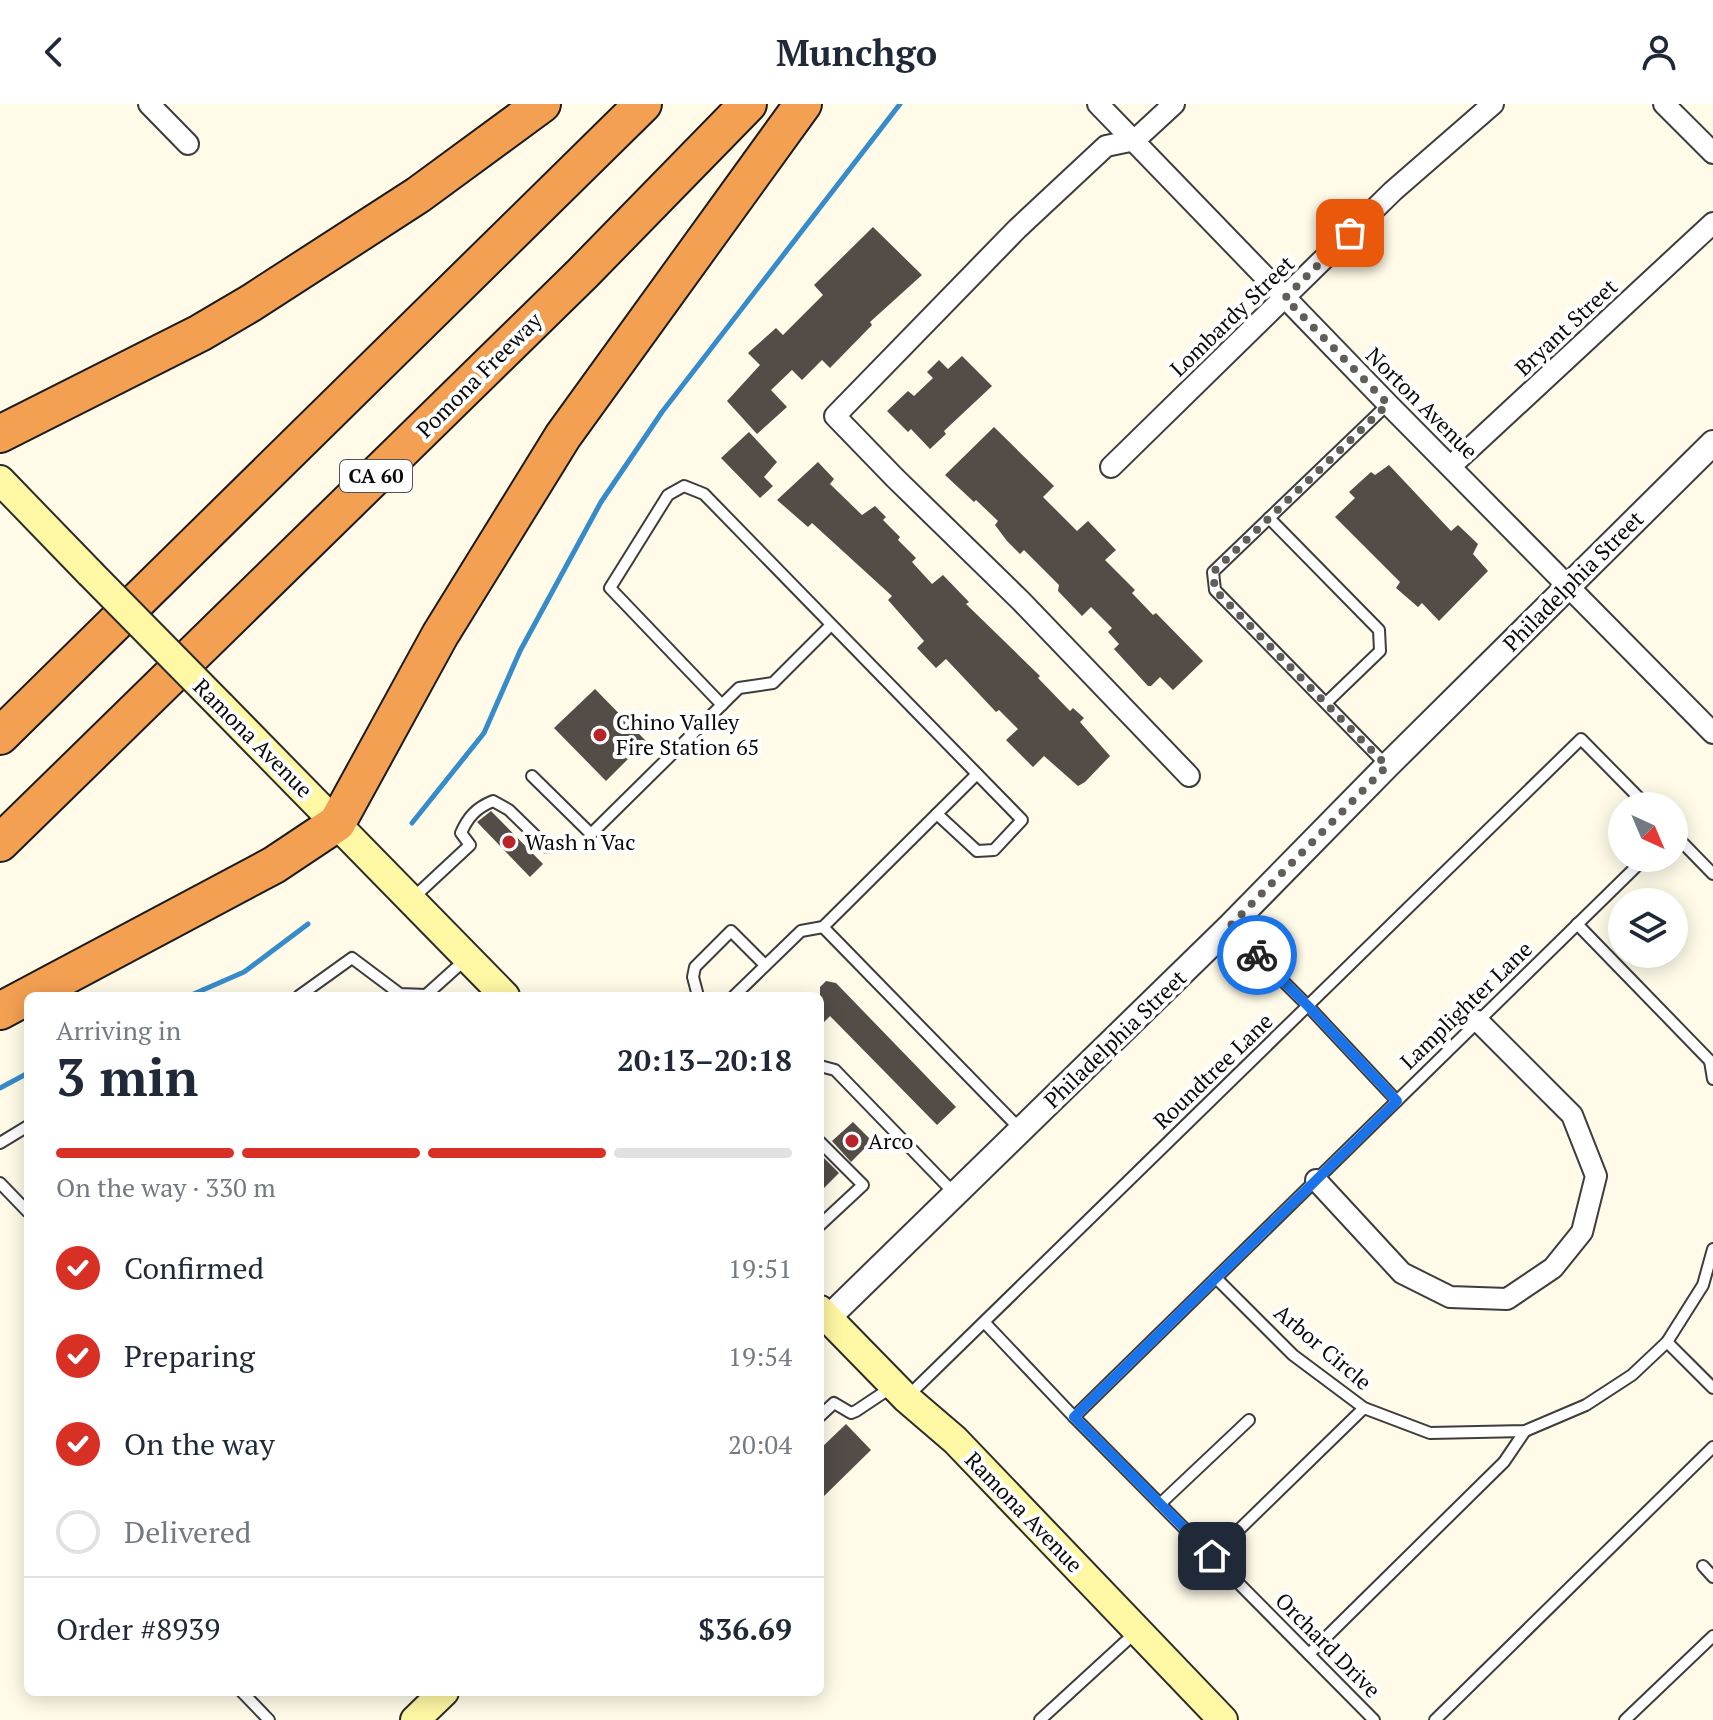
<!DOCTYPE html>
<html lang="en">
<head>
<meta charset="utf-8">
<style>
	:root { --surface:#fff; --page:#f2f2f3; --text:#1f2937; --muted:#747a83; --line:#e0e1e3; --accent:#d93025 }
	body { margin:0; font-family:"PT Serif",serif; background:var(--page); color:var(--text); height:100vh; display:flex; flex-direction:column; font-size:30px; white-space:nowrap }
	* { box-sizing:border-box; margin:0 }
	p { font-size:26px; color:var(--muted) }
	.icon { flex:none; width:44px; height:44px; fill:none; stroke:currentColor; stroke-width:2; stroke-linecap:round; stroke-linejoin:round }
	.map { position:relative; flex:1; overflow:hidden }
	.panel { position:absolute; left:24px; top:888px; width:800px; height:704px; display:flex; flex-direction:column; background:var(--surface); border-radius:12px; box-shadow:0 4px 20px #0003 }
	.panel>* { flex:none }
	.needle { width:52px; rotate:136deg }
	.tools { position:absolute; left:1608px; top:688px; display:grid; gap:16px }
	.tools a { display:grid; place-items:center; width:80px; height:80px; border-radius:50%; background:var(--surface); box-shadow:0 4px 20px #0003; font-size:40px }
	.pin { position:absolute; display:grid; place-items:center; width:68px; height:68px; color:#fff; margin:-34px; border-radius:16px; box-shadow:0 4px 12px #0006 }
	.courier { position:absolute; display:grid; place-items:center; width:80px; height:80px; margin:-40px; border:6px solid #1a73e8; border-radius:50%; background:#fff; color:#222; box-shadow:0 2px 10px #0007 }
	.overview em { font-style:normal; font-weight:700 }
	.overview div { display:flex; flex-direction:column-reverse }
	.overview { display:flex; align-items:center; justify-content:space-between; height:136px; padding:0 32px }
	h1 { font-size:52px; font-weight:700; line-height:60px }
	.bar { display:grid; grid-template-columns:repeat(4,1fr); gap:12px 8px; align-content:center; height:96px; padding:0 32px }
	.bar i { height:10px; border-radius:6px; background:var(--line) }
	.bar .selected { background:var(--accent) }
	.bar p { grid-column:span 4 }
	.line { display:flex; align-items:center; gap:20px; padding:0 32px; border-top:2px solid var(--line) }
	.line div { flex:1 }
	ol { padding:0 32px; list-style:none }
	li { display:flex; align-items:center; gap:24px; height:88px }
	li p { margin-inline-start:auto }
	li .icon { padding:8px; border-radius:50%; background:var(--accent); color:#fff; stroke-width:4 }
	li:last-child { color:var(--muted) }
	li i { width:44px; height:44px; border:4px solid var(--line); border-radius:50% }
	header { display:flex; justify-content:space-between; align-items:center; height:104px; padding:0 32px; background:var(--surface); font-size:36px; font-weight:700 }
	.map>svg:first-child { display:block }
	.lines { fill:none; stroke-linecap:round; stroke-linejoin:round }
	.stream { stroke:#368bcb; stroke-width:5 }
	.building { fill:#534c47 }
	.service-casing { stroke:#3d3d3d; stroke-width:14 }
	.minor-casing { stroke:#3d3d3d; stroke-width:24 }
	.tertiary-casing { stroke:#3d3d3d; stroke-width:28 }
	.secondary-casing { stroke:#2c2c2c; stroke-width:32 }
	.motorway-casing { stroke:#1b1b1b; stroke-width:40 }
	.service { stroke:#fff; stroke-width:10 }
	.minor { stroke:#fff; stroke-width:20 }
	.tertiary { stroke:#fff; stroke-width:24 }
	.secondary { stroke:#fef7a3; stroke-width:28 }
	.motorway { stroke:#f3a052; stroke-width:36 }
	.secondary-bridge-casing { stroke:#2c2c2c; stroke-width:32; stroke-linecap:butt }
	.secondary-bridge { stroke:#fef7a3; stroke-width:28 }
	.done { stroke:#605e58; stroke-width:8; stroke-dasharray:0 14.4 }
	.route { stroke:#1a73e8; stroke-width:10 }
	.poi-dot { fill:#b72528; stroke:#fff; stroke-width:3 }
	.labels { text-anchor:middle; stroke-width:8; stroke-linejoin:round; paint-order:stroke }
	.shield { fill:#fff; stroke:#545454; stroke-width:2 }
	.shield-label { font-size:20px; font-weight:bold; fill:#0a0a0a }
	.street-label { font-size:22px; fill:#0a0a0a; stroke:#fff }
	.poi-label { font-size:22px; fill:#0a0a0a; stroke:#fff; text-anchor:start }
</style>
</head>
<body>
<header><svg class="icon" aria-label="back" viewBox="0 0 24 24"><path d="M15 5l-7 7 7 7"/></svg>Munchgo<svg class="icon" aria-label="person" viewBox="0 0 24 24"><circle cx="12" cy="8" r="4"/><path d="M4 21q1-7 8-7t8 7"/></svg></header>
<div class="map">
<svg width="1713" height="1616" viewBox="0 0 1713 1616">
	<rect width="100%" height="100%" fill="#fffbe8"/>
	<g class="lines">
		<g class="stream">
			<polyline points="412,719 484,629 520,547 601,398 662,308 900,0"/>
			<polyline points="189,892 244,868 308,820"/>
			<polyline points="0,984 28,969"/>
		</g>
	</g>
	<g class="building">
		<polygon points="873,123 922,171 870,218 872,221 830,264 822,256 802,276 792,266 771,286 787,303 757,330 727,297 760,261 748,249 776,224 783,231 823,191 814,181"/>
		<polygon points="962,252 992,282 944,327 946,330 930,345 911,325 908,328 887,307 908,287 914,292 933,274 927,268 939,256 948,265"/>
		<polygon points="994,323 1054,382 1043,393 1077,427 1088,417 1116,446 1105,456 1135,486 1132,489 1153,511 1156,509 1203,557 1173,586 1160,573 1151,582 1148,582 1114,545 1119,540 1108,528 1112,524 1091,503 1082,512 1058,487 1059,481 1024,446 1020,450 1007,437 995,421 998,417 976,396 974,398 945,371"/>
		<polygon points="749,328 777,358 764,373 773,382 760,394 721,354"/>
		<polygon points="818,358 834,375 830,380 862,411 875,402 886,413 883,416 900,433 898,436 916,454 912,458 932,480 943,471 969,498 966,500 1040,572 1038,574 1070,607 1073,604 1084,614 1080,618 1110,652 1085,678 1078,682 1044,652 1033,663 1006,636 1018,625 999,606 996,608 946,555 936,564 917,544 924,537 888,496 892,492 812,419 808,423 777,396"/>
		<polygon points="1389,361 1451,427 1458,421 1478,440 1473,450 1488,467 1439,517 1422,499 1418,503 1396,484 1400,478 1335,413 1355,394 1349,388 1371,368 1375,371"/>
		<polygon points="595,585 646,637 606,677 554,624"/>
		<polygon points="491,707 543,760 530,773 477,718"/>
		<polygon points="826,877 836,879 956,1003 937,1021 830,912 820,922 820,883"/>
		<polygon points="853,1018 872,1037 851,1058 832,1037"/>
		<polygon points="821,1051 839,1069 820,1088 820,1052"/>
		<polygon points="846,1320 871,1346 820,1396 820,1345"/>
	</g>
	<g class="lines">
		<defs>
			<g id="service">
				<polyline points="1269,414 1379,526 1380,547 1326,599"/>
				<polyline points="722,601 610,484 668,391 684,382 704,390 1022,716 994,746 977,747 937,710"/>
				<polyline points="1387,662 1215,486 1213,468 1388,300"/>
				<polyline points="532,672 591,730 739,584 773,579 831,521"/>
				<polyline points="1674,730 1713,770"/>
				<path d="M413 794 470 741 461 729C468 713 476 704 493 697L509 706 547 743"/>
				<polyline points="1577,820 1713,960"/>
				<polyline points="823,823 1020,1025"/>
				<polyline points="1229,823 1308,902 1397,997"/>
				<polyline points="299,892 352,854 400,890 426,891 466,855"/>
				<polyline points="698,892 693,873 695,863 731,827 765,861"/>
				<polyline points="734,892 801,827 823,823 977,670"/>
				<polyline points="1710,957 1713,975"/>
				<polyline points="820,962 835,966 954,1089"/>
				<polyline points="820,1038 863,1081 820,1121"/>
				<polyline points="0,1039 28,1022"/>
				<polyline points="0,1079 28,1108"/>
				<polyline points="1216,1174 1293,1251 1364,1304 1430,1329 1525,1327 1586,1301 1632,1271 1667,1238 1703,1181 1713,1145"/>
				<polyline points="985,1219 1074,1313 1374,1616"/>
				<polyline points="1667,1238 1713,1284"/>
				<polyline points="908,1292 1581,635 1647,702"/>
				<polyline points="820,1312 834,1299 851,1309 856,1307 892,1283"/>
				<polyline points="1074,1313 1645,754"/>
				<polyline points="1160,1400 1249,1316"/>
				<polyline points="1212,1452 1364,1304"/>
				<polyline points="1703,1462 1713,1473"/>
				<polyline points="1309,1550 1504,1358 1525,1327"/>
				<polyline points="242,1588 269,1616"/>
				<polyline points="1040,1616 1136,1528"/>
				<polyline points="1435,1616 1713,1343"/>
				<polyline points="1625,1616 1713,1532"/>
			</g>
			<g id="minor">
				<polyline points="149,0 188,40"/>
				<polyline points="1098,0 1388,300 1713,629"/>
				<polyline points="1174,0 1135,36 1106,42 1017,125 835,312 895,374 1021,497 1189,672"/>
				<polyline points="1664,0 1713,49"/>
				<polyline points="1451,362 1713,119"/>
				<polyline points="1111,363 1393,87 1493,0"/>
				<polyline points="1316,1076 1402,1169 1450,1193 1507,1195 1553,1164 1582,1128 1596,1072 1572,1011 1478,917"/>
			</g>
			<polyline id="tertiary" points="828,1214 1229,823 1387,662 1713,339"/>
			<g id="secondary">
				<polyline points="0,376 90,469"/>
				<polyline points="221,602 505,892"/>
				<polyline points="820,1206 906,1294 955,1336 1223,1616"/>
				<polyline points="415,1616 444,1588"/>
			</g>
			<g id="motorway">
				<polyline points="0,330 200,229 251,199 418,91 542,0"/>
				<polyline points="0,632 643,0"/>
				<polyline points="0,739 582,170 748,0"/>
				<polyline points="0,907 274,761 337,719 440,531 563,332 803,0"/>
			</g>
		</defs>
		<use href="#service" class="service-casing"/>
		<use href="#minor" class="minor-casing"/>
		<use href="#tertiary" class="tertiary-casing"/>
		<use href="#secondary" class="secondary-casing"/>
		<use href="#motorway" class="motorway-casing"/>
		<use href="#service" class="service"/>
		<use href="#minor" class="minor"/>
		<use href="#tertiary" class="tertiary"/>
		<use href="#secondary" class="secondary"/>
		<use href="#motorway" class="motorway"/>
		<defs>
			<polyline id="secondary-bridge" points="90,469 221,602"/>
		</defs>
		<use href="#secondary-bridge" class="secondary-bridge-casing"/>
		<use href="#secondary-bridge" class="secondary-bridge"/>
	</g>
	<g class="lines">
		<polyline class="done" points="1257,851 1229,823 1387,662 1215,486 1213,468 1388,300 1285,194 1350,129"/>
		<polyline class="route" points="1212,1452 1074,1313 1397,997 1308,902 1257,851"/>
	</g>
	<g class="poi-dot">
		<circle cx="600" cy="631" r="8"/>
		<circle cx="509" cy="738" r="8"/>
		<circle cx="852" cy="1037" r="8"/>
	</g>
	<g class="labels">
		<rect class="shield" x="340" y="356" width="72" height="32" rx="6"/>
		<g class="shield-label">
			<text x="376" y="379">CA 60</text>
		</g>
		<g class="street-label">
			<text transform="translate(1232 212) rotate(-44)" y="8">Lombardy Street</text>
			<text transform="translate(1566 223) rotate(-43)" y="8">Bryant Street</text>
			<text transform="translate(479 271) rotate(-45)" y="8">Pomona Freeway</text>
			<text transform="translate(1422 299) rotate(45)" y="8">Norton Avenue</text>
			<text transform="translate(1573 477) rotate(-45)" y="8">Philadelphia Street</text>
			<text transform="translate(253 634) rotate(45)" y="8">Ramona Avenue</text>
			<text transform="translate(1466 901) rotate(-44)" y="8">Lamplighter Lane</text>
			<text transform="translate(1115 935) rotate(-44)" y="8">Philadelphia Street</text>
			<text transform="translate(1213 967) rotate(-44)" y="8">Roundtree Lane</text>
			<text transform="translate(1323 1243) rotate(40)" y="8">Arbor Circle</text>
			<text transform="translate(1024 1408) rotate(46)" y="8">Ramona Avenue</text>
			<text transform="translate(1328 1541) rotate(45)" y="8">Orchard Drive</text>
		</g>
		<g class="poi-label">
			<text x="616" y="626">Chino Valley<tspan x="616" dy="25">Fire Station 65</tspan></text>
			<text x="525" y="746">Wash n Vac</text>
			<text x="868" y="1045">Arco</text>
		</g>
	</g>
</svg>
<div class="tools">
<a><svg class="needle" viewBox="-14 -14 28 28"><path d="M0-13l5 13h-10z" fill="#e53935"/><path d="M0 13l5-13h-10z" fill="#747a83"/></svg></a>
<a><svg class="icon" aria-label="layers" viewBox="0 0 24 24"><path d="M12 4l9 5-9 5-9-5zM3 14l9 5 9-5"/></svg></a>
</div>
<div class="pin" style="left:1350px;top:129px;background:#ea580c"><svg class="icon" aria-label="bag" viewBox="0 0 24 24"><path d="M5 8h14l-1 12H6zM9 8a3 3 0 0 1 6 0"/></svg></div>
<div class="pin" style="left:1212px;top:1452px;background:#1f2937"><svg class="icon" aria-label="home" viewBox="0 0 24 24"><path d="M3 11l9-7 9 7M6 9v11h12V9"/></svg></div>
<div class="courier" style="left:1257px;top:851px"><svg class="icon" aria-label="bike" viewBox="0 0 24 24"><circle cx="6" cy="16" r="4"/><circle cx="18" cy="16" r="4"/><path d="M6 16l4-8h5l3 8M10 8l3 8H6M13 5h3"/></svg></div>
<section class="panel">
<div class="overview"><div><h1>3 min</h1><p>Arriving in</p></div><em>20:13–20:18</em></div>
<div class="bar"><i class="selected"></i><i class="selected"></i><i class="selected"></i><i></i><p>On the way · 330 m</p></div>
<ol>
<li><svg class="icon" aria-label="check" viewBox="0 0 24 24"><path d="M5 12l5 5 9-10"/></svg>Confirmed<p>19:51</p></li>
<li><svg class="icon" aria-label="check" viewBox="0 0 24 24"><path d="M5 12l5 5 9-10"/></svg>Preparing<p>19:54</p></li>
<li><svg class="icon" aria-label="check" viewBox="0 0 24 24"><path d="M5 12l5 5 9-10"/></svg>On the way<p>20:04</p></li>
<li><i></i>Delivered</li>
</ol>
<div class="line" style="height:104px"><div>Order #8939</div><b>$36.69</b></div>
</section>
</div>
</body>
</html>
